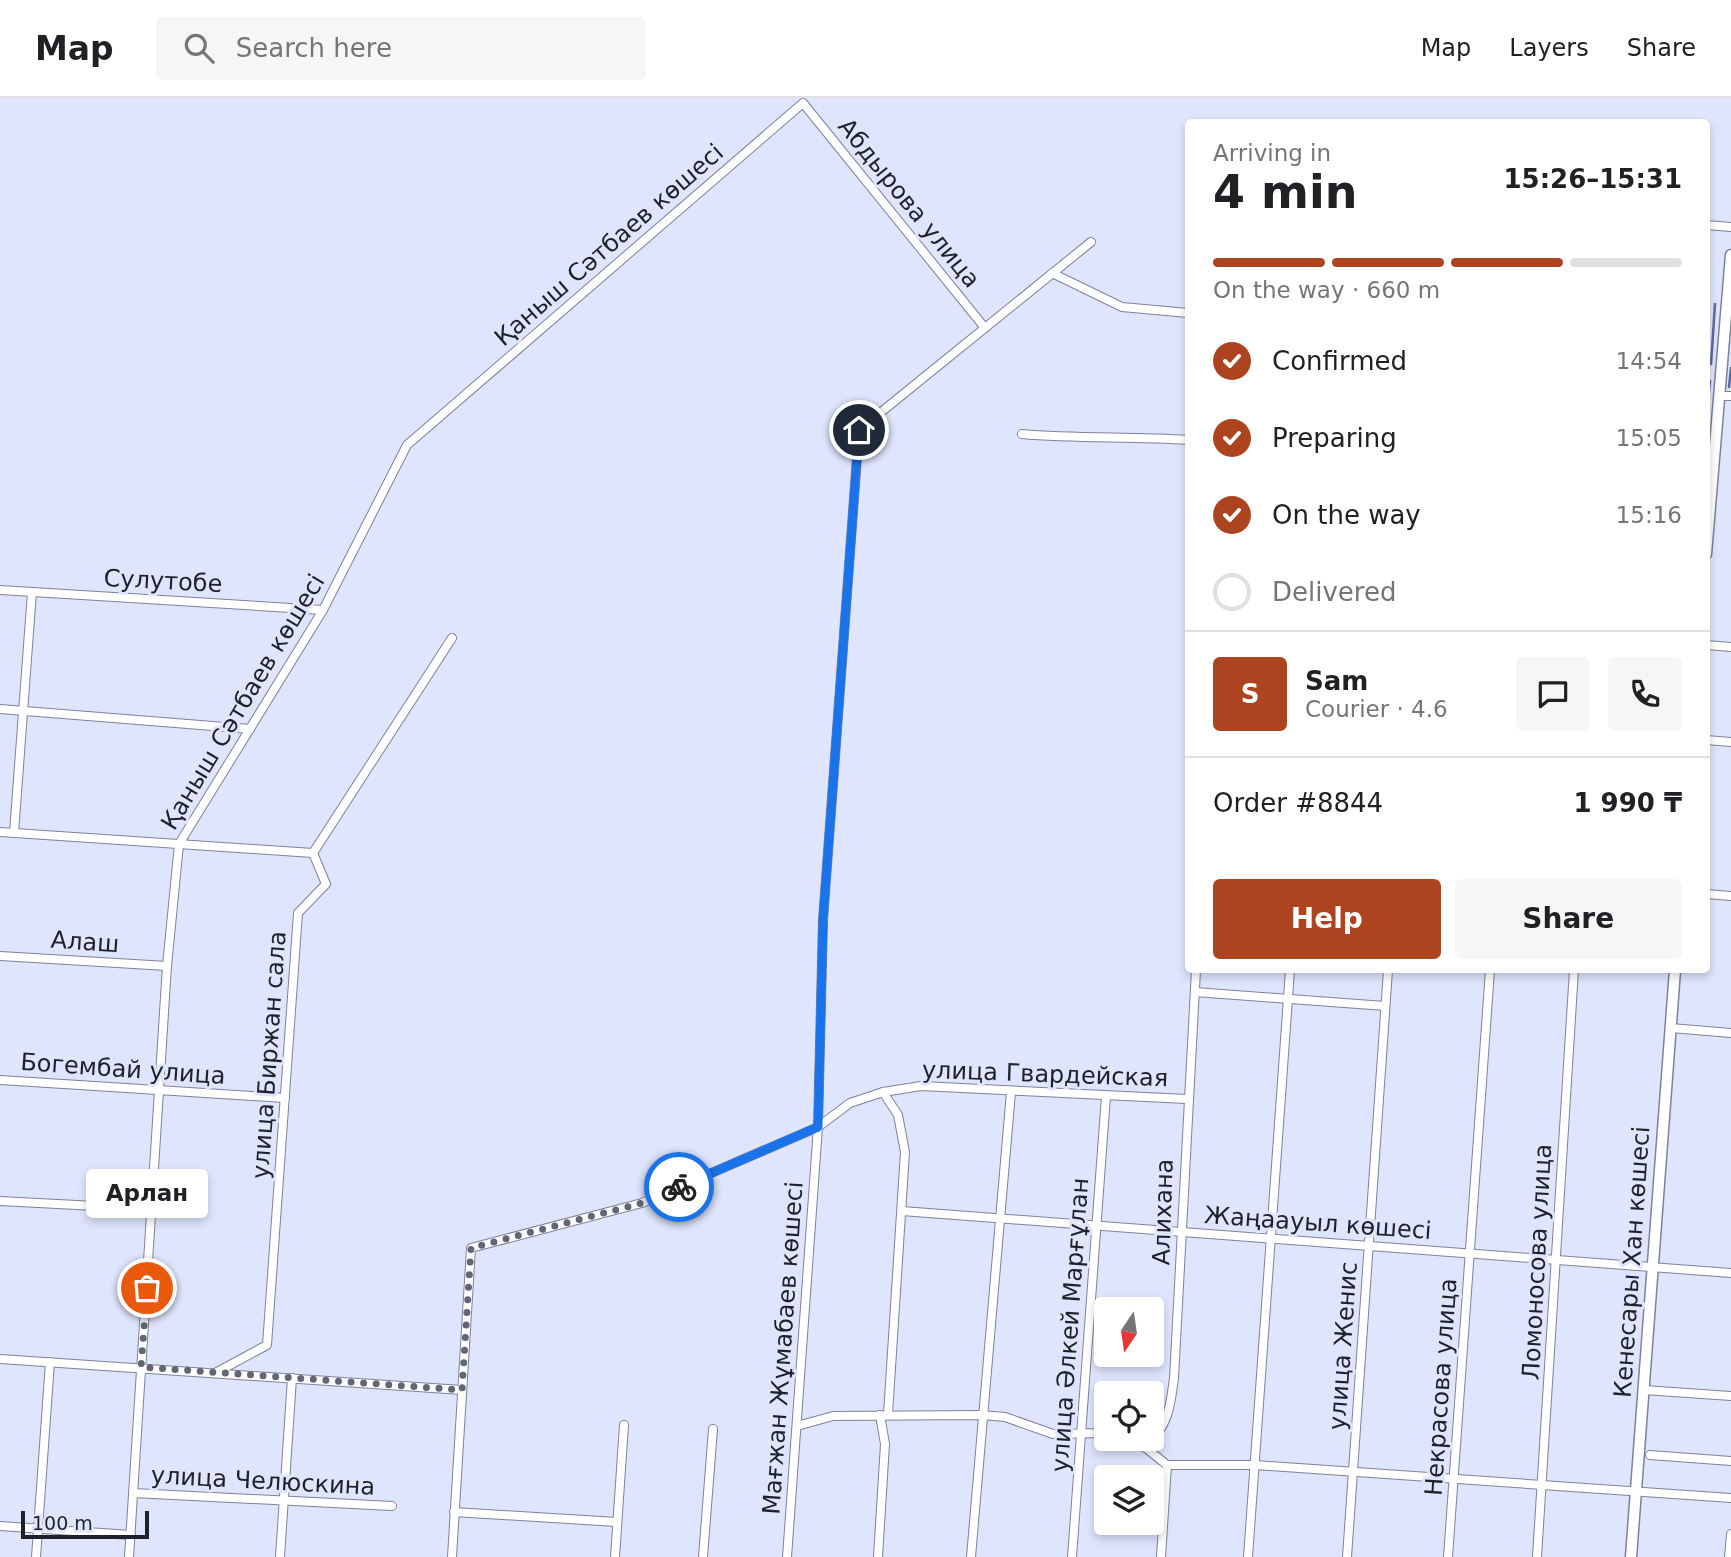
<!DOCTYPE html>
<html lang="en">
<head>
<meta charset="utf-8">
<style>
	:root { --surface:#fff; --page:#f6f6f6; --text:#202124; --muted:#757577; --line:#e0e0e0; --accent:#ab441f }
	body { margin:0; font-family:"DejaVu Sans",sans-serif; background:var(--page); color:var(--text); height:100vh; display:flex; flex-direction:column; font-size:26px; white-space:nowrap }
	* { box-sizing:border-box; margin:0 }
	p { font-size:23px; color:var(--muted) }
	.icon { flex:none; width:38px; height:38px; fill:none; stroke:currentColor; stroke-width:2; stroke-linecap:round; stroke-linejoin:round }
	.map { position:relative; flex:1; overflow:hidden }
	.drawer { position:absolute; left:1185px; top:21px; width:525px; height:854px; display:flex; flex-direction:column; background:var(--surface); border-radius:7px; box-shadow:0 4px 10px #0003 }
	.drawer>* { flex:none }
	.needle { width:46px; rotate:193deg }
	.buttons { position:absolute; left:1094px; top:1199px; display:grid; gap:14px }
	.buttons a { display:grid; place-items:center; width:70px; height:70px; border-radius:7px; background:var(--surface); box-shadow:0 4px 10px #0003; font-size:35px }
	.scale { position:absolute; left:21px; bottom:18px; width:128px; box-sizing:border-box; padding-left:7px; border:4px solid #1e202b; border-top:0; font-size:19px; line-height:24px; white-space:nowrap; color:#1e202b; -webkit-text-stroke:5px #dfe5fd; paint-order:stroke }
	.pin { position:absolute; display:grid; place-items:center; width:60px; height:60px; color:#fff; margin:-30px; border:4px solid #fff; border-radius:50%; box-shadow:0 2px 7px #0007 }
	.courier { position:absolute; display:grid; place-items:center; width:70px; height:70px; margin:-35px; border:5px solid #1a73e8; border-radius:50%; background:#fff; color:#222; box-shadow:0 2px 9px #0007 }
	.bubble { position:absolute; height:49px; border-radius:7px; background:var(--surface); box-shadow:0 4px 10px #0003; font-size:23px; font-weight:700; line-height:49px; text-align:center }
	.headline em { font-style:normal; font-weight:700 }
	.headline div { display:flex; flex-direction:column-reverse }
	.headline { display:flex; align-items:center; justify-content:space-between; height:119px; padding:0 28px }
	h1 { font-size:46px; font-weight:700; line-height:52px }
	.bar { display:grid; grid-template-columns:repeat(4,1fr); gap:10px 7px; align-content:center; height:84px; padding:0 28px }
	.bar i { height:9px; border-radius:5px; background:var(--line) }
	.bar .active { background:var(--accent) }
	.bar p { grid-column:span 4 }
	.line { display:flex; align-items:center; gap:18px; padding:0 28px; border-top:2px solid var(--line) }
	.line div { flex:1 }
	.round { display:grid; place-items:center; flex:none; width:74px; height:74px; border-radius:7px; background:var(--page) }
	ol { padding:0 28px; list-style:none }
	li { display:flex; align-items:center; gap:21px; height:77px }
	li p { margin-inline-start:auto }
	li .icon { padding:7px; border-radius:50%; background:var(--accent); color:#fff; stroke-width:4 }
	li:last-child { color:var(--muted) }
	li i { width:38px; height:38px; border:4px solid var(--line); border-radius:50% }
	.cta { display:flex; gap:14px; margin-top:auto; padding:14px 28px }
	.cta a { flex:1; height:80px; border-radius:7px; background:var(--accent); color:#fff; font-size:28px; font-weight:700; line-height:80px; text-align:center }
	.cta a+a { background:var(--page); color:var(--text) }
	header { display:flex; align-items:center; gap:42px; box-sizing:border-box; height:98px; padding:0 35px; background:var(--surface); border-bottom:2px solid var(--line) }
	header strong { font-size:33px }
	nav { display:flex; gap:38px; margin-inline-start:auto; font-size:24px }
	.search { width:490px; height:63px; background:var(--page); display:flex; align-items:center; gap:18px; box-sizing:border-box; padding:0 24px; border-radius:7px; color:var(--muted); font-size:26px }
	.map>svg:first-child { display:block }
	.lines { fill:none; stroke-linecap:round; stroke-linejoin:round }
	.stream { stroke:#606ba6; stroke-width:2.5 }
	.street-casing { stroke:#7c829e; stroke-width:10 }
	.secondary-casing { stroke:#7c829e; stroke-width:13 }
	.street { stroke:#fff; stroke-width:8 }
	.secondary { stroke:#fff; stroke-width:10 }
	.done { stroke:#626574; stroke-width:7; stroke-dasharray:0 12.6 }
	.route { stroke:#1a73e8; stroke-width:9 }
	.labels { text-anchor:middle; stroke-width:6; stroke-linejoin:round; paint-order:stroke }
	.street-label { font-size:24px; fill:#1e202b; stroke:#dfe5fd }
</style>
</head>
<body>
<header>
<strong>Map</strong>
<div class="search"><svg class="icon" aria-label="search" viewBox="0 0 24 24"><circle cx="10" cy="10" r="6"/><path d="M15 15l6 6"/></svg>Search here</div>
<nav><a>Map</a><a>Layers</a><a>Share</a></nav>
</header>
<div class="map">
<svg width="1731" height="1459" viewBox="0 0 1731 1459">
	<rect width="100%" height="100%" fill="#dfe5fd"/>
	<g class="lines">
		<g class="stream">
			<polyline points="1711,266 1715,206"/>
			<polyline points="1729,289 1731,270"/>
			<polyline points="1706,324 1710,283"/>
		</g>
		<defs>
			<g id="street">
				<polyline points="1706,127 1731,129"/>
				<polyline points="1052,175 1122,209 1188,215"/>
				<polyline points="1719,298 1731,298"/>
				<path d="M1022 336C1078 341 1133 338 1188 342"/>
				<polyline points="0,492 323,512"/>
				<polyline points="1706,547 1731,549"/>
				<polyline points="0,611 250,631"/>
				<polyline points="1706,642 1731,644"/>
				<polyline points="0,734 313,755"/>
				<polyline points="14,735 32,494"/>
				<polyline points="1706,796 1731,798"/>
				<polyline points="0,858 167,868"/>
				<polyline points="1195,894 1385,908"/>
				<polyline points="1671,930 1731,935"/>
				<polyline points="0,982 285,1000"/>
				<polyline points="883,994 898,1017 905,1054 888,1316"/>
				<polyline points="0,1103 153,1111"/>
				<polyline points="902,1113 1731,1175"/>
				<polyline points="0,1261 462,1292"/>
				<polyline points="217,1274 267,1247 298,815 326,786 313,755 452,540"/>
				<polyline points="1644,1292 1731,1298"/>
				<polyline points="797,1328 833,1318 982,1317 1005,1319 1053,1336 1106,1335"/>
				<polyline points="1123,1340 1146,1350 1167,1367"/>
				<path d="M1146 1350C1168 1326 1170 1312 1174 1280L1196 872"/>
				<polyline points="1650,1357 1731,1363"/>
				<polyline points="1167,1367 1255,1367 1731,1400"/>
				<polyline points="133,1395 392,1408"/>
				<polyline points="454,1414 617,1424"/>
				<polyline points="0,1428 131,1437"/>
				<polyline points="36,1459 50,1264"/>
				<polyline points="129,1459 167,868 179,746 323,512 407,347 803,5 985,230"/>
				<polyline points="280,1459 292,1280"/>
				<polyline points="452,1459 471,1150 642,1105 818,1029 850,1005 883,994 921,988 1187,1001"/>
				<polyline points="615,1459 624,1327"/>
				<polyline points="703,1459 713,1331"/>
				<polyline points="787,1459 818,1029 823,822 859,332 1091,144"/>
				<polyline points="878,1459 885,1346 880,1317"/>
				<polyline points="971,1459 1011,994"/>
				<polyline points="1072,1459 1106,998"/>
				<polyline points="1161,1459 1167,1367"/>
				<polyline points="1248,1459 1290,872"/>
				<polyline points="1347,1459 1388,872"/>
				<polyline points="1448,1459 1490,872"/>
				<polyline points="1537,1459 1574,872"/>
				<polyline points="1729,1459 1731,1436"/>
			</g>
			<g id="secondary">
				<polyline points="1706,456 1731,157"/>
				<polyline points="1631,1459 1675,872"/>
			</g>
		</defs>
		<use href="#street" class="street-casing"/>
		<use href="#secondary" class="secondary-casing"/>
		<use href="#street" class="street"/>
		<use href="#secondary" class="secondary"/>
	</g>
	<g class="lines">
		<polyline class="done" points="147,1190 141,1269 462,1292 471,1150 642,1105 679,1089"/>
		<polyline class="route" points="679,1089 818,1029 823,822 859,332"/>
	</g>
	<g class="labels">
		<g class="street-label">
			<text transform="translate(909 105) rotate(51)" y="8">Абдырова улица</text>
			<text transform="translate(609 147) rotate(-41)" y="8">Қаныш Сәтбаев көшесі</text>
			<text transform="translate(163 483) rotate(3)" y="8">Сулутобе</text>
			<text transform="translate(243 604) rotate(-59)" y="8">Қаныш Сәтбаев көшесі</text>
			<text transform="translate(85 844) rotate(4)" y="8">Алаш</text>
			<text transform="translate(269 957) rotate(-86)" y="8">улица Биржан сала</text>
			<text transform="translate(123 971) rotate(4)" y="8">Богембай улица</text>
			<text transform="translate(1045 976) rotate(2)" y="8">улица Гвардейская</text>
			<text transform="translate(1163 1114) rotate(-88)" y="8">Алихана</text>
			<text transform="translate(1318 1125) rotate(4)" y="8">Жаңаауыл көшесі</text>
			<text transform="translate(1537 1164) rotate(-87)" y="8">Ломоносова улица</text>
			<text transform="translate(1632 1164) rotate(-86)" y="8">Кенесары Хан көшесі</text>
			<text transform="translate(1070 1227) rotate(-86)" y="8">улица Әлкей Марғұлан</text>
			<text transform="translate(1343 1248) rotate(-86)" y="8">улица Женис</text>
			<text transform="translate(783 1250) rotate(-86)" y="8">Мағжан Жұмабаев көшесі</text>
			<text transform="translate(1441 1289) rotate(-86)" y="8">Некрасова улица</text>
			<text transform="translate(263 1383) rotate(3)" y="8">улица Челюскина</text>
		</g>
	</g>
</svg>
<div class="buttons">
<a><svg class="needle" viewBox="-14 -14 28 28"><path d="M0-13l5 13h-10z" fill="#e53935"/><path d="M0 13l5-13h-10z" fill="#757577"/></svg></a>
<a><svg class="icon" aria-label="locate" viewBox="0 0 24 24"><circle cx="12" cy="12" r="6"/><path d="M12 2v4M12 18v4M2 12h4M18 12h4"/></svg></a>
<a><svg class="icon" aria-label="layers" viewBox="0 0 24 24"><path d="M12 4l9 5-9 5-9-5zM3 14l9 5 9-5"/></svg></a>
</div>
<div class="scale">100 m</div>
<div class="pin" style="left:147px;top:1190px;background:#ea580c"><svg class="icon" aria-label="bag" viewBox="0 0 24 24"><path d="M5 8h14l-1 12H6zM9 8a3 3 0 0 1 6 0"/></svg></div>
<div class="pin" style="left:859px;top:332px;background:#1f2937"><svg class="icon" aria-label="home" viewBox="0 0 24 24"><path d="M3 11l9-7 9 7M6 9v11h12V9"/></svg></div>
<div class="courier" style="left:679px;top:1089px"><svg class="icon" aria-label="bike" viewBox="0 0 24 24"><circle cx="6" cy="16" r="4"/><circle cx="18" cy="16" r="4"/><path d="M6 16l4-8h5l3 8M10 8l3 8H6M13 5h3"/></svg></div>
<div class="bubble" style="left:86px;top:1071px;width:122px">Арлан</div>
<section class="drawer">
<div class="headline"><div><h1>4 min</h1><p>Arriving in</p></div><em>15:26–15:31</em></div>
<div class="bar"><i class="active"></i><i class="active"></i><i class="active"></i><i></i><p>On the way · 660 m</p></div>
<ol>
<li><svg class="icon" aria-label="check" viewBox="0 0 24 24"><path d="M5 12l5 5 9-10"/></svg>Confirmed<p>14:54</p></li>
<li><svg class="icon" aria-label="check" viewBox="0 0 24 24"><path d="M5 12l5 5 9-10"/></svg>Preparing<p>15:05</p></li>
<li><svg class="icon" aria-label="check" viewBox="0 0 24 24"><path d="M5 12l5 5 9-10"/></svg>On the way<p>15:16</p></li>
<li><i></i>Delivered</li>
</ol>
<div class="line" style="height:126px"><b class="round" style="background:var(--accent);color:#fff">S</b><div><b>Sam</b><p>Courier · 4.6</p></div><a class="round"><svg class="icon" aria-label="chat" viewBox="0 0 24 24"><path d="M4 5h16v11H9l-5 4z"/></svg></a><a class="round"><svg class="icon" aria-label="phone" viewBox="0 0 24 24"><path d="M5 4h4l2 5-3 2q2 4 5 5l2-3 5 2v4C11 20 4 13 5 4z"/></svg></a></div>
<div class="line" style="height:91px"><div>Order #8844</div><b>1 990 ₸</b></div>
<div class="cta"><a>Help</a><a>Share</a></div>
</section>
</div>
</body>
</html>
